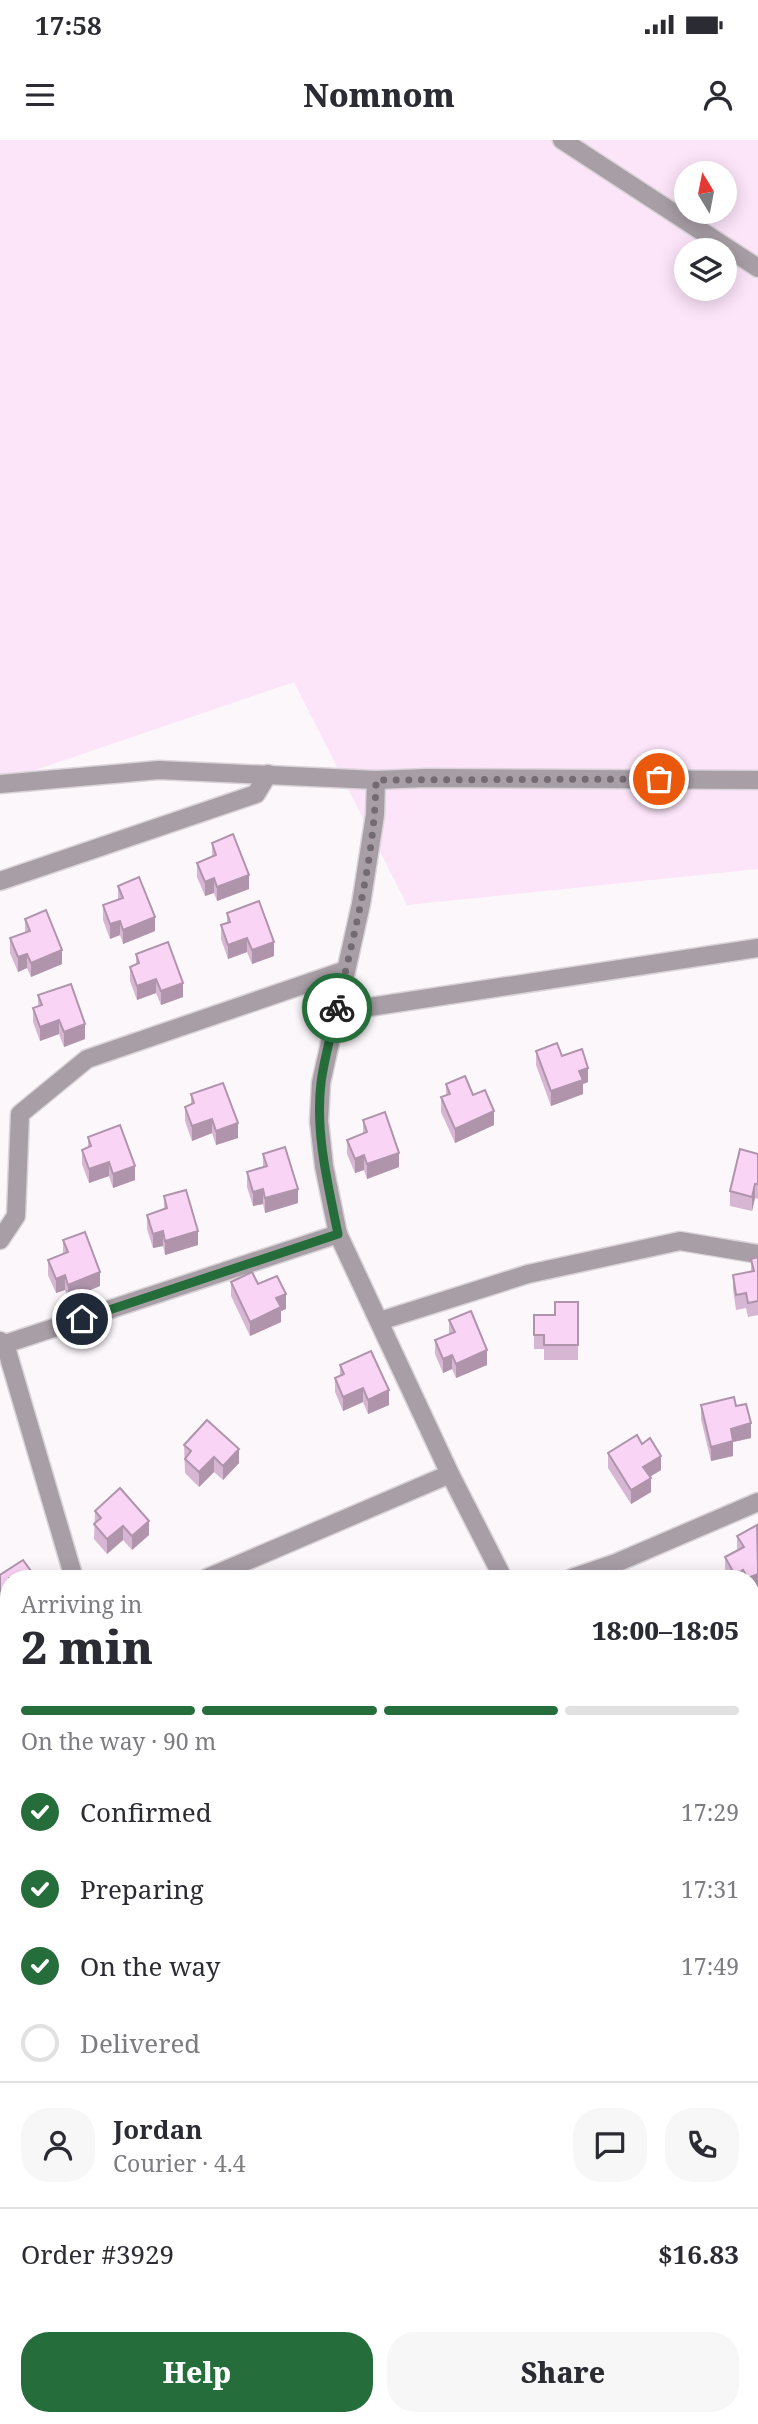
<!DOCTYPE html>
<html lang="en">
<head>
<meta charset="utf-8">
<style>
	:root { --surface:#fff; --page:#f7f7f7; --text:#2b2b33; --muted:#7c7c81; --line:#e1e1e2; --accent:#256d3b }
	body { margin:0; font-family:"Noto Serif",serif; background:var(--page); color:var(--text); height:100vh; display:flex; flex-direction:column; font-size:26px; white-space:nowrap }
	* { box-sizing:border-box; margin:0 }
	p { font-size:23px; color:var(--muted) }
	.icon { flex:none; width:38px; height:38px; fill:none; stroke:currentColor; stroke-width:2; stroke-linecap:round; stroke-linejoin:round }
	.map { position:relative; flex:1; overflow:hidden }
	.side { position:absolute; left:0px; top:1430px; width:760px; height:856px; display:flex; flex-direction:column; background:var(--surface); border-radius:28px 28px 0 0; box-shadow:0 4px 18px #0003 }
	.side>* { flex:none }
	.needle { width:46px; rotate:350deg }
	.controls { position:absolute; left:674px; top:21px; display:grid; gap:14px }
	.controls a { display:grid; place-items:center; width:63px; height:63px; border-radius:50%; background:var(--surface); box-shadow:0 4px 18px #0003; font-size:35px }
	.pin { position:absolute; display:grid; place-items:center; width:60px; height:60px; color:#fff; margin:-30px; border:4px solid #fff; border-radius:50%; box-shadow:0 2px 7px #0007 }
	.courier { position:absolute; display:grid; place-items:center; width:70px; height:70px; margin:-35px; border:5px solid #256d3b; border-radius:50%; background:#fff; color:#222; box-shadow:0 2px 9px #0007 }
	.head em { font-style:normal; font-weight:800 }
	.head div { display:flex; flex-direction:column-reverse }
	.head { display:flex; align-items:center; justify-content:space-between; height:119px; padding:0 21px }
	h1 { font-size:46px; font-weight:800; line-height:52px }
	.bar { display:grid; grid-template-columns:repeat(4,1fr); gap:10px 7px; align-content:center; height:84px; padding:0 21px }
	.bar i { height:9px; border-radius:5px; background:var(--line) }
	.bar .selected { background:var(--accent) }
	.bar p { grid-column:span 4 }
	.line { display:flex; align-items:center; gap:18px; padding:0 21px; border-top:2px solid var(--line) }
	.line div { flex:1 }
	.round { display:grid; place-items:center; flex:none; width:74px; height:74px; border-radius:28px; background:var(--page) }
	ol { padding:0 21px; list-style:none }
	li { display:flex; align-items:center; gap:21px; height:77px }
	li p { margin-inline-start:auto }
	li .icon { padding:7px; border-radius:50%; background:var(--accent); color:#fff; stroke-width:4 }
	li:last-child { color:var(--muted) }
	li i { width:38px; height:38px; border:4px solid var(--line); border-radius:50% }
	.button { display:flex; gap:14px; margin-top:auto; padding:14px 21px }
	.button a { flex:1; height:80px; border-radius:28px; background:var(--accent); color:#fff; font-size:28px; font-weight:800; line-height:80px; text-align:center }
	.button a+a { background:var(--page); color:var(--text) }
	.status { display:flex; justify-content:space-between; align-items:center; height:49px; padding:0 35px; background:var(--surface); direction:ltr }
	.status svg { height:19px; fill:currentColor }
	header { display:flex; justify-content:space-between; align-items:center; height:91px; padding:0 21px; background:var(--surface); font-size:32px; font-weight:800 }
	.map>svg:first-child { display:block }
	.built { fill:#fce4f9; fill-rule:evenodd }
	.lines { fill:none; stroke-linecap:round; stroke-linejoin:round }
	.lane-casing { stroke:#dad4d9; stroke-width:21 }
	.street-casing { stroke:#dad4d9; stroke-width:21 }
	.lane { stroke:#a89ea6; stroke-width:18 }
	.street { stroke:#a89ea6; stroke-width:18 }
	.wall { fill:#d7b6d3 }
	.shaded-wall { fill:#af94ac }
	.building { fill:#fad4f5; stroke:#af94ac; stroke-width:2 }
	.done { stroke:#726b71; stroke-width:7; stroke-dasharray:0 12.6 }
	.route { stroke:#256d3b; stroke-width:9 }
</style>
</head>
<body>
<div class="status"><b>17:58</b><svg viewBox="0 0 49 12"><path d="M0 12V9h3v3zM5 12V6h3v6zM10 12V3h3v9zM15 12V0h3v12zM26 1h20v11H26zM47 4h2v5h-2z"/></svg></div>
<header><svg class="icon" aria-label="menu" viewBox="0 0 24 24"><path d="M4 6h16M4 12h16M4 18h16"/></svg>Nomnom<svg class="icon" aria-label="person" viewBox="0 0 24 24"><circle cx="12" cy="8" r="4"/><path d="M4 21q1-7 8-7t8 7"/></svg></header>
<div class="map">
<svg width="758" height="2284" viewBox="0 0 758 2284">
	<rect width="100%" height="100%" fill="#fcf7fb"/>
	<g class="built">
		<path d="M0 0H758V729L407 765 294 542 0 642ZM686 33H724V72H686ZM686 110H724V149H686Z"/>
		<polygon points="758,2105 758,2284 520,2284 530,2277 751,2277 751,2111"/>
	</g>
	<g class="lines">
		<defs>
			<g id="lane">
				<polyline points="562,0 758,128"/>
				<polyline points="376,640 375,675 361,764 321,943 319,981 324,1026 338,1094 450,1334 503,1438"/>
				<polyline points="0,741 256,654 268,634"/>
				<polyline points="337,872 758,808"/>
				<polyline points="0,1100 16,1076 20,974 87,919 346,830"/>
				<polyline points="380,1181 528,1134 680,1101 758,1114"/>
				<polyline points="0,1201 5,1204 74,1438"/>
				<polyline points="5,1204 338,1094"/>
				<polyline points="207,1438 450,1334"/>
				<polyline points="572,1438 616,1423 758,1362"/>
				<polyline points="0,1536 9,1532"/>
				<polyline points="751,1704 758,1700"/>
				<polyline points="751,1885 758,1880"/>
				<polyline points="751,2078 758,2074"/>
				<polyline points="234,2277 237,2284"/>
				<polyline points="488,2284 495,2277"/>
			</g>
			<polyline id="street" points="0,644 159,630 376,640 426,638 758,640"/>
		</defs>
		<use href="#lane" class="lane-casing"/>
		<use href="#street" class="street-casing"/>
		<use href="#lane" class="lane"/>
		<use href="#street" class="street"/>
	</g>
	<g class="wall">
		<polygon points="212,703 249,749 217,761 214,753 205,756 197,737 197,723 212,717"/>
		<polygon points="118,746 155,791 123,804 120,795 110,799 103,780 103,765 118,760"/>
		<polygon points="227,773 274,816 252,824 247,812 228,819 221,799 221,785 227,783"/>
		<polygon points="25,779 62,824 31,837 27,828 18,832 10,813 10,798 25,793"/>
		<polygon points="136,814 183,857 161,865 156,853 137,860 130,841 130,827 136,824"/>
		<polygon points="38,855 85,899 64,907 59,894 40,901 33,882 33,868 38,866"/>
		<polygon points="536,911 562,916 588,942 583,944 583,954 551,966 536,925"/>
		<polygon points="446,944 494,985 455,1003 441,972 441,957 446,955"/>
		<polygon points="191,954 238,998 216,1005 212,993 192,1001 185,981 185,967 191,964"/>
		<polygon points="363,980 399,1027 367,1039 364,1030 355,1033 347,1014 347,1000 363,994"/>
		<polygon points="88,997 135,1040 113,1048 109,1036 89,1043 82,1024 82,1010 88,1008"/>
		<polygon points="263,1014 298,1063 265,1073 263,1064 253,1066 247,1047 247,1032 263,1028"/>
		<polygon points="758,1014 758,1059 755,1058 752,1071 730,1066 730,1051"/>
		<polygon points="164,1056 198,1105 165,1115 163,1106 153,1108 147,1089 147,1075 164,1069"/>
		<polygon points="63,1100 100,1146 68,1159 65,1150 56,1153 48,1135 48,1120 63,1114"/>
		<polygon points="758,1117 758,1175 748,1177 746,1168 736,1170 733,1149 733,1135 751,1132 751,1119"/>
		<polygon points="231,1142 258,1144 286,1169 281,1171 281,1182 250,1196 231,1156"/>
		<polygon points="578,1162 578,1220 544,1220 544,1209 534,1209 534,1175 555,1175"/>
		<polygon points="449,1180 487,1225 456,1238 452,1229 443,1233 435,1214 435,1200 449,1194"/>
		<polygon points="340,1225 389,1265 368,1274 363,1262 343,1271 335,1252 335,1238 340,1236"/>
		<polygon points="701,1265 736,1266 751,1298 733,1302 733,1316 711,1321 701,1279"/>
		<polygon points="642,1304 661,1330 650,1337 651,1352 631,1364 608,1328 608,1313"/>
		<polygon points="184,1305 239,1323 223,1340 214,1332 199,1347 185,1333"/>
		<polygon points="95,1371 149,1395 132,1410 123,1400 107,1414 94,1399"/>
		<polygon points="758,1386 758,1448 751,1452 751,1438 729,1438 725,1431 725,1417 737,1410 737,1396"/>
		<polygon points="0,1435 9,1438 3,1484 0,1479"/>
	</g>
	<g class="shaded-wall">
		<polygon points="249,735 249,749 217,761 217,747"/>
		<polygon points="214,738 214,753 205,756 205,742"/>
		<polygon points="155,777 155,791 123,804 123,790"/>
		<polygon points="120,781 120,795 110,799 110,784"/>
		<polygon points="247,798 247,812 228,819 228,805"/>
		<polygon points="274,802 274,816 252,824 252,810"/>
		<polygon points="62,810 62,824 31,837 31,823"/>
		<polygon points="27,814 27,828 18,832 18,817"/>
		<polygon points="156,839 156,853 137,860 137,846"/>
		<polygon points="183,843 183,857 161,865 161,851"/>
		<polygon points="59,880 59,894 40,901 40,887"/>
		<polygon points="85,884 85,899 64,907 64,892"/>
		<polygon points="588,928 588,942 583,944 583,954 551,966 551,951 579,931"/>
		<polygon points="494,971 494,985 455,1003 455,989"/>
		<polygon points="212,979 212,993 192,1001 192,986"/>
		<polygon points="238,983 238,998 216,1005 216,991"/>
		<polygon points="399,1013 399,1027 367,1039 367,1024"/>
		<polygon points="364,1015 364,1030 355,1033 355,1019"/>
		<polygon points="109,1022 109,1036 89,1043 89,1029"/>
		<polygon points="135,1026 135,1040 113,1048 113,1034"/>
		<polygon points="755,1044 755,1058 752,1071 752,1057"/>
		<polygon points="263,1049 263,1064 253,1066 253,1052"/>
		<polygon points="298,1049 298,1063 265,1073 265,1058"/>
		<polygon points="163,1091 163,1106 153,1108 153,1094"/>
		<polygon points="198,1091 198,1105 165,1115 165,1101"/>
		<polygon points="100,1132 100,1146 68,1159 68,1145"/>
		<polygon points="65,1135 65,1150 56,1153 56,1139"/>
		<polygon points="286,1154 286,1169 281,1171 281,1182 250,1196 250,1182 276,1158"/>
		<polygon points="487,1210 487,1225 456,1238 456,1224"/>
		<polygon points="452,1215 452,1229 443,1233 443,1219"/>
		<polygon points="363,1248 363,1262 343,1271 343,1257"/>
		<polygon points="389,1250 389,1265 368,1274 368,1260"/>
		<polygon points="751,1283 751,1298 733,1302 733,1316 711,1321 711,1307 731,1289"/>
		<polygon points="239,1309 239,1323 223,1340 223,1326"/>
		<polygon points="661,1316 661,1330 643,1341 643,1327"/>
		<polygon points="214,1317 214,1332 199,1347 199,1332"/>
		<polygon points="651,1338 651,1352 631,1364 631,1350"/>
		<polygon points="149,1381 149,1395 132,1410 132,1396"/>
		<polygon points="123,1386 123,1400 107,1414 107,1399"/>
		<polygon points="743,1430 743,1438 735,1438 735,1435"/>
		<polygon points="758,1434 758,1448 751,1452 751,1438 749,1438"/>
		<polygon points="9,1466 9,1480 3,1484 3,1469"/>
		<polygon points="9,1815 9,1830 0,1835 0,1821"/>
		<polygon points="5,2277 5,2284 0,2284 0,2279"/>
	</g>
	<g class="building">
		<polygon points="233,694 249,735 217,747 214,738 205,742 197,723 216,715 212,703"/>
		<polygon points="139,737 155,777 123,790 120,781 110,784 103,765 123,758 118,746"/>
		<polygon points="259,761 274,802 252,810 247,798 228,805 221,785 230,782 227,773"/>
		<polygon points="46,770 62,810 31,823 27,814 18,817 10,798 30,791 25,779"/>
		<polygon points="168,802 183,843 161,851 156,839 137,846 130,827 139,823 136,814"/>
		<polygon points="71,844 85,884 64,892 59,880 40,887 33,868 42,865 38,855"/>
		<polygon points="557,903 562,916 582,909 588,928 579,931 583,940 551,951 536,911"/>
		<polygon points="465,936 473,955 485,950 494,971 455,989 441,957 450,954 446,944"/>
		<polygon points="223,943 238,983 216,991 212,979 192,986 185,967 194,963 191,954"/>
		<polygon points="385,972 399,1013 367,1024 364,1015 355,1019 347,1000 367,992 363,980"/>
		<polygon points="120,985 135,1026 113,1034 109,1022 89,1029 82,1010 91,1006 88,997"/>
		<polygon points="285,1007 298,1049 265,1058 263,1049 253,1052 247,1032 267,1026 263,1014"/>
		<polygon points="740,1009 758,1014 758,1044 755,1044 752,1057 730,1051"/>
		<polygon points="186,1050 198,1091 165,1101 163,1091 153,1094 147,1075 167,1068 164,1056"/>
		<polygon points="85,1092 100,1132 68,1145 65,1135 56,1139 48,1120 68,1112 63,1100"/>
		<polygon points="758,1117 758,1161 748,1163 746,1153 736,1155 733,1135 754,1131 751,1119"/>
		<polygon points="252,1132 258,1144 277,1136 286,1154 276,1158 281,1167 250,1182 231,1142"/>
		<polygon points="555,1162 578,1162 578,1205 544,1205 544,1195 534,1195 534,1175 555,1175"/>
		<polygon points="471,1171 487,1210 456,1224 452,1215 443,1219 435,1200 455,1192 449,1180"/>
		<polygon points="371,1211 389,1250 368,1260 363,1248 343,1257 335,1238 344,1234 340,1225"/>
		<polygon points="734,1257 736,1266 746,1264 751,1283 731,1289 733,1301 711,1307 701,1265"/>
		<polygon points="207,1280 239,1309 223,1326 214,1317 199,1332 185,1319 191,1311 184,1305"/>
		<polygon points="637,1295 642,1304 650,1298 661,1316 643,1327 651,1338 631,1350 608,1313"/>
		<polygon points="120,1348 149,1381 132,1396 123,1386 107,1399 94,1384 101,1378 95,1371"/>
		<polygon points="757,1385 758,1434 748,1438 743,1430 735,1435 725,1417 744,1407 737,1396"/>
		<polygon points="23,1420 36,1438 9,1438 9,1466 3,1469 0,1464 0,1435"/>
		<polygon points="9,1780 9,1815 0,1821 0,1785"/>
		<polygon points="0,2268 5,2277 0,2279"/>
	</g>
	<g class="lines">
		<path class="done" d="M337 868C354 793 375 717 376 640L659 639"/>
		<path class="route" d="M82 1179 338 1094C328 1044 315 993 321 943 324 918 332 893 337 868"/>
	</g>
</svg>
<div class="controls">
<a><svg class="needle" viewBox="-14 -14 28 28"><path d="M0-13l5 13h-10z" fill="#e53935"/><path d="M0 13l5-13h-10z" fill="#7c7c81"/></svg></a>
<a><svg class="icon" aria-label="layers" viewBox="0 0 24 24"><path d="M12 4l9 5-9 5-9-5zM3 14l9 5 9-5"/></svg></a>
</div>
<div class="pin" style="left:659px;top:639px;background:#ea580c"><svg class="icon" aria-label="bag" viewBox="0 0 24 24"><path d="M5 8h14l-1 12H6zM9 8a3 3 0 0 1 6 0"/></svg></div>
<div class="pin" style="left:82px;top:1179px;background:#1f2937"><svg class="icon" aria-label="home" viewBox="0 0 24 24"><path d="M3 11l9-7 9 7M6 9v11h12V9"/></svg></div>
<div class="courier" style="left:337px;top:868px"><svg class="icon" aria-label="bike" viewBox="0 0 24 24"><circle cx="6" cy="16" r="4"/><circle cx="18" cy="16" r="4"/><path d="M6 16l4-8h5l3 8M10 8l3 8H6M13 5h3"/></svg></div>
<section class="side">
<div class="head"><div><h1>2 min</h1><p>Arriving in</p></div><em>18:00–18:05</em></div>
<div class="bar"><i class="selected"></i><i class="selected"></i><i class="selected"></i><i></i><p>On the way · 90 m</p></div>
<ol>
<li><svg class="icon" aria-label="check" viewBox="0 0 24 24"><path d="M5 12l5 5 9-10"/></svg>Confirmed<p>17:29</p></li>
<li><svg class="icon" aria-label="check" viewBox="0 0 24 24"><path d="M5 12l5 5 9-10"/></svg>Preparing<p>17:31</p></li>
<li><svg class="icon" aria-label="check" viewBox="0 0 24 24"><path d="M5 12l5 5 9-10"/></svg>On the way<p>17:49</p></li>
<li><i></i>Delivered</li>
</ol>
<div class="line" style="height:126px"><a class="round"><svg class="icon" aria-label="person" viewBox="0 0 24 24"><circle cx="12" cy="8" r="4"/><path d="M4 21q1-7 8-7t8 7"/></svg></a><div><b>Jordan</b><p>Courier · 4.4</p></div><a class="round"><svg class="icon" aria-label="chat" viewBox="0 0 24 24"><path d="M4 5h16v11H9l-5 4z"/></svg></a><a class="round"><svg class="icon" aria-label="phone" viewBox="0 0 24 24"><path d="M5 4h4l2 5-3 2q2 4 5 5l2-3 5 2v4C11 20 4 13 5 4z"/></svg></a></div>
<div class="line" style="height:91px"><div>Order #3929</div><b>$16.83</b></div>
<div class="button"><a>Help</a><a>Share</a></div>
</section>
</div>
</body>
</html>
